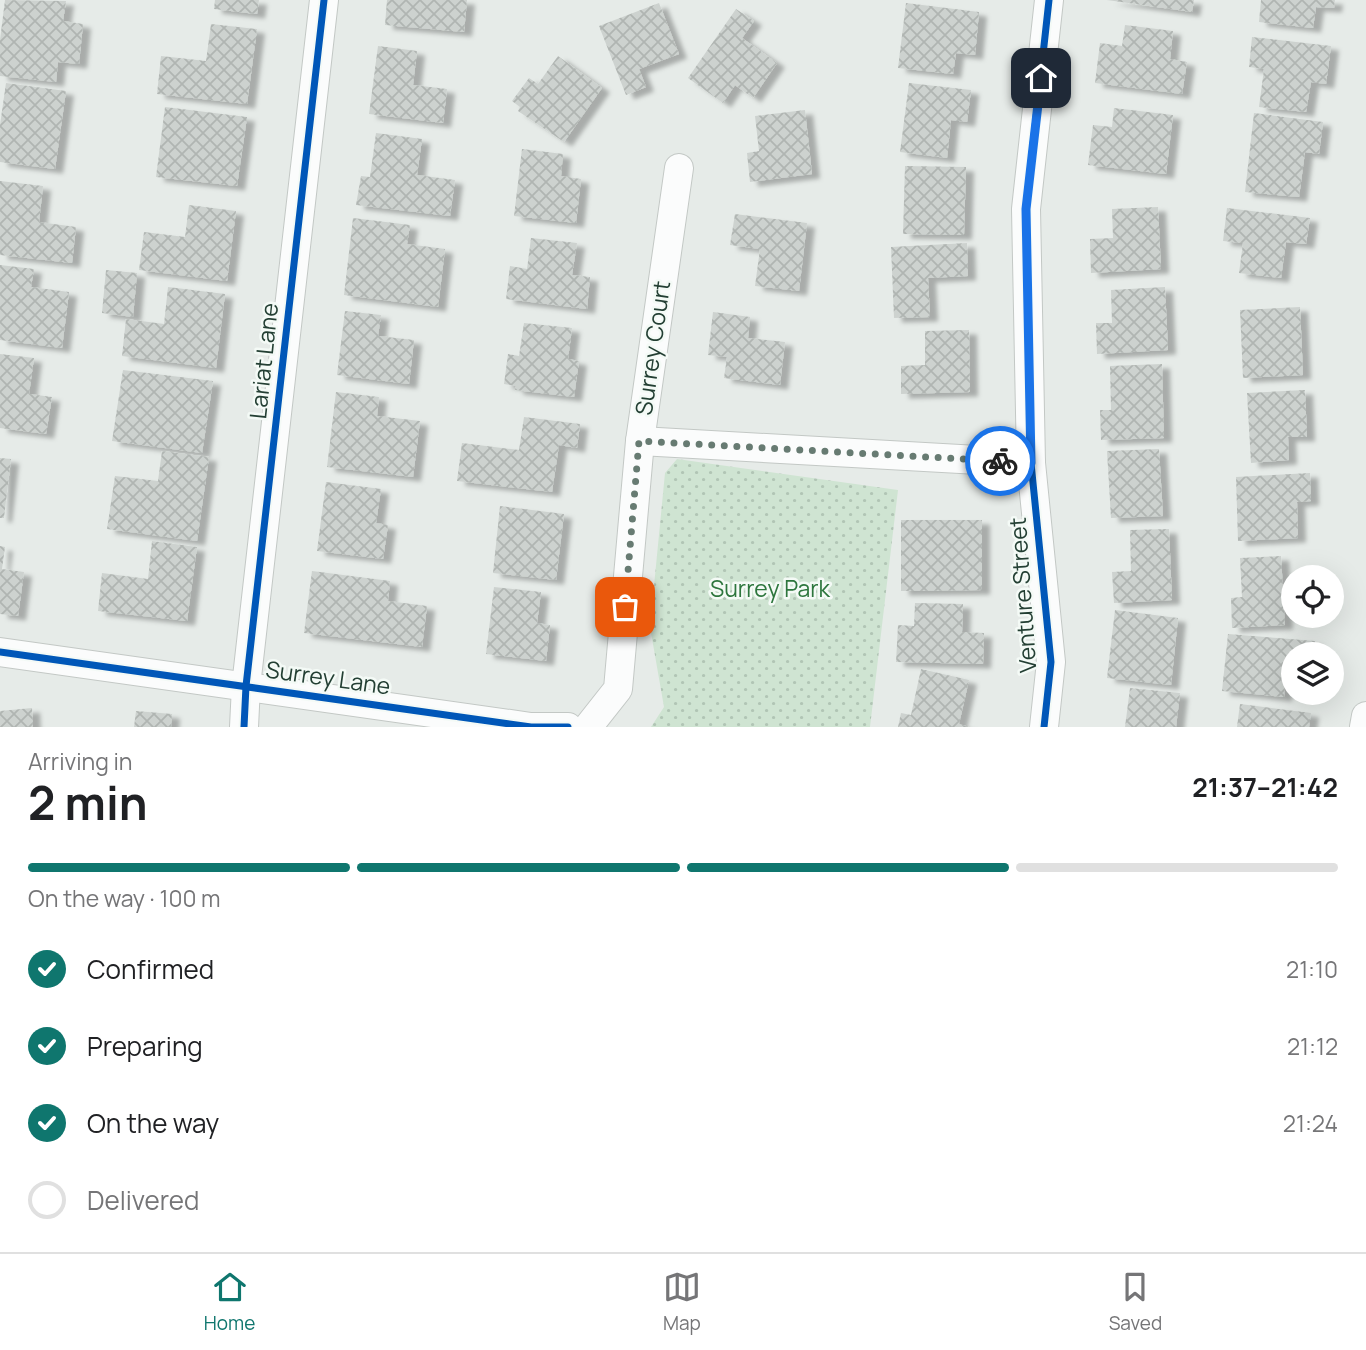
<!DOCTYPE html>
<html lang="en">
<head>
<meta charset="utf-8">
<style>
	:root { --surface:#fff; --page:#f2f2f2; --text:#202124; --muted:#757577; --line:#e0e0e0; --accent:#0f766e }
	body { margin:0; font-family:Manrope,sans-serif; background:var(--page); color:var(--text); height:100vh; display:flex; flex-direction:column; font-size:26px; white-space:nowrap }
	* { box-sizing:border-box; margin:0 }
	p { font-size:23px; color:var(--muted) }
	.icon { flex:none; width:38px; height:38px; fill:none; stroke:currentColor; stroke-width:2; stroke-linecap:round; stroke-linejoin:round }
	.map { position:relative; height:727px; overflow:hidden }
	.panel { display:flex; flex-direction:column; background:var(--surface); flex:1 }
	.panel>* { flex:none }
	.buttons { position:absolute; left:1281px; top:565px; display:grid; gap:14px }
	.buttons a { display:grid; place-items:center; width:63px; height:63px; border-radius:50%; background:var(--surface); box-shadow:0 7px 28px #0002; font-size:35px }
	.pin { position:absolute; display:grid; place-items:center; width:60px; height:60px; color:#fff; margin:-30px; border-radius:14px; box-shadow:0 4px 10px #0006 }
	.courier { position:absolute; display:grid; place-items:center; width:70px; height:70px; margin:-35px; border:5px solid #1a73e8; border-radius:50%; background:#fff; color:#222; box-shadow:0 2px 9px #0007 }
	.headline em { font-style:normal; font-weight:700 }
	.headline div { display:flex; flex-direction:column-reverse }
	.headline { display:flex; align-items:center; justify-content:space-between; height:119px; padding:0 28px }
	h1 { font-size:46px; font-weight:700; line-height:52px }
	.bar { display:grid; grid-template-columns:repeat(4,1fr); gap:10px 7px; align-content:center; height:84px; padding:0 28px }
	.bar i { height:9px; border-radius:5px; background:var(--line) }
	.bar .selected { background:var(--accent) }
	.bar p { grid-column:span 4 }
	ol { padding:0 28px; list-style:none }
	li { display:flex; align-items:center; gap:21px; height:77px }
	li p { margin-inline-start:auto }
	li .icon { padding:7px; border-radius:50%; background:var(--accent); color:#fff; stroke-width:4 }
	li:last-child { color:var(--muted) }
	li i { width:38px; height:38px; border:4px solid var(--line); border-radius:50% }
	.dock { display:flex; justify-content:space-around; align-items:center; height:98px; border-top:2px solid var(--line); background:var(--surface); font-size:19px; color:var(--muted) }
	.dock a { display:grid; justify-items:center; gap:4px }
	.dock .selected { color:var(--accent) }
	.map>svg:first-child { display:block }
	.park { fill:url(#park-dots) }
	.building { fill:url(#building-cross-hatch); filter:url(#shadow) }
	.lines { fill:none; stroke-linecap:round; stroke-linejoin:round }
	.minor-casing { stroke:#c3c8c5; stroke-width:30 }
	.minor { stroke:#fbfcfc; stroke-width:28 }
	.cycleway-casing { stroke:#f4faf6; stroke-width:11 }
	.cycleway { stroke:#0057b8; stroke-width:7 }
	.done { stroke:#677b72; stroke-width:7; stroke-dasharray:0 12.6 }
	.route { stroke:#1a73e8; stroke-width:9 }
	.labels { text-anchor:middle; stroke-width:5; stroke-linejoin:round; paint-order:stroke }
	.street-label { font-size:23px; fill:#233f33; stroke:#f4faf6 }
	.park-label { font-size:23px; fill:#2d763d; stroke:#f4faf6 }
</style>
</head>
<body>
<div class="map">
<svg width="1366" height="727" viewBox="0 0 1366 727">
	<defs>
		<pattern id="park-dots" width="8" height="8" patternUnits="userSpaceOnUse" patternTransform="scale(1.75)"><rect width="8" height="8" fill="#cfe4d2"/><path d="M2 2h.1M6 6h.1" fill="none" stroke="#b1c5b5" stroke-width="1.8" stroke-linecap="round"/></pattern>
		<pattern id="building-cross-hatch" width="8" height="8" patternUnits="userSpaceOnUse" patternTransform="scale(1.75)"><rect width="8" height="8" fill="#cdd2cf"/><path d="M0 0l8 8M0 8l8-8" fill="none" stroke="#b0b5b2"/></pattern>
		<filter id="shadow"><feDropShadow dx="8" dy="4.5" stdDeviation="2" flood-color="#0004"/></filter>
	</defs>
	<rect width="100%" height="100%" fill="#e6ebe8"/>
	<polygon class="park" points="677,459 898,490 870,727 651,727 664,707 650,627 665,473"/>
	<g class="building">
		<polygon points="5,0 66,1 63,21 83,24 79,64 58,62 56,82 0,76 0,40"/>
		<polygon points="215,0 259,0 257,14 214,9"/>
		<polygon points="387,0 467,0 464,32 385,25"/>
		<polygon points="1107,0 1194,0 1192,12"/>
		<polygon points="1261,0 1335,0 1334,8 1316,7 1313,28 1259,22"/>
		<polygon points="659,3 679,54 639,69 646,87 626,95 599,26"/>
		<polygon points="906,3 979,12 975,55 956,53 953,74 898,68"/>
		<polygon points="736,9 754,21 742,38 777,63 753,98 735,85 723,103 688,78"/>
		<polygon points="211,24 257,29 247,104 157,94 161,56 206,61"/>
		<polygon points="1125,25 1173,31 1170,59 1187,62 1182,94 1095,83 1100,43 1122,46"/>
		<polygon points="1252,37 1331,46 1326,84 1311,82 1306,112 1259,107 1264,69 1249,67"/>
		<polygon points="378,46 417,51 413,85 447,89 443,123 369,114"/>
		<polygon points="558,56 602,88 564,142 518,111 520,107 512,101 529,78 538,84"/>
		<polygon points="6,83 66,91 55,169 0,162 0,125"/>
		<polygon points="909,83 971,90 967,122 951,120 947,158 900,152"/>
		<polygon points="165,107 247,117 237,186 156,177"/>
		<polygon points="1114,108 1173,115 1166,174 1088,165 1093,125 1112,127"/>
		<polygon points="805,110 812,174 750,182 747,153 759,151 755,116"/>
		<polygon points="1254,113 1323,122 1319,154 1305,152 1299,197 1245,192"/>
		<polygon points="376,133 422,139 417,175 455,180 450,216 356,205 361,176 370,177"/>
		<polygon points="522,149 563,154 561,176 581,179 576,223 514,216"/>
		<polygon points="905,166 966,167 964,235 903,234"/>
		<polygon points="0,181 43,186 39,222 76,227 72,263 0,255"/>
		<polygon points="189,205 236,211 227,281 139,270 144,232 185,237"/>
		<polygon points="1158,207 1161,269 1091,273 1090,239 1113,238 1112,209"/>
		<polygon points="1227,208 1310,218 1306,244 1286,242 1281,278 1239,273 1243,243 1223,241"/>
		<polygon points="735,214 807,223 799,291 755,286 760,249 730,245"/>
		<polygon points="353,218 410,225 407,244 445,249 438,307 344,295"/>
		<polygon points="531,238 577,243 572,275 590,277 587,309 506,299 510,266 527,269"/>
		<polygon points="967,243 968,276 928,278 930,317 894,318 891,247"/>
		<polygon points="0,265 34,269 31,287 69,292 62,348 0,340"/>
		<polygon points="106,270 137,273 133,317 102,313"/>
		<polygon points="168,287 225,294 216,368 122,356 126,319 164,324"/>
		<polygon points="1165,287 1168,350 1097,354 1096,323 1112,323 1111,290"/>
		<polygon points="1300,307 1303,375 1243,378 1240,310"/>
		<polygon points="345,311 381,315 378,336 414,340 409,384 337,375"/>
		<polygon points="713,312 750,317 748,338 785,342 780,385 724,378 727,357 708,355"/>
		<polygon points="524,323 572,328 568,359 579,361 574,397 515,390 516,386 504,384 508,354 519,356"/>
		<polygon points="969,330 970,392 901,394 901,366 925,365 925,331"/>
		<polygon points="0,354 34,358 29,394 52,397 46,434 0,428"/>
		<polygon points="1162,364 1164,438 1101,440 1100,410 1111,410 1110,366"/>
		<polygon points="123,370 213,381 202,453 112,441"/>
		<polygon points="1305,390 1307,437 1288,437 1289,460 1251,463 1247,393"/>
		<polygon points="336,392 379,397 377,416 420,421 413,477 327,467"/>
		<polygon points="524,417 580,424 577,448 559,445 552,492 457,481 462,443 519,450"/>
		<polygon points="1159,449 1163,516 1111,518 1107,451"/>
		<polygon points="162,451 209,457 197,541 107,529 115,476 158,481"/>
		<polygon points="0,458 11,459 4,518 0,518"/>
		<polygon points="1310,473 1311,501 1297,502 1298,538 1238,541 1236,477"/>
		<polygon points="326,482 381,489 376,523 388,525 383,559 317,551"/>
		<polygon points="500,506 564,514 556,580 493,573"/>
		<polygon points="901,520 982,520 982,590 901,591"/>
		<polygon points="1169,529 1172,600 1114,603 1112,572 1131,571 1130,530"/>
		<polygon points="152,541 197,547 187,621 98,611 102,573 148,579"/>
		<polygon points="0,546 5,547 2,569 24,572 18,616 0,614"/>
		<polygon points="1281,556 1285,625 1232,628 1231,598 1242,597 1240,558"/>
		<polygon points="312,571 390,581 388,601 427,606 422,647 304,633"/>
		<polygon points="494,587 541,592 537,623 550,625 546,661 486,654"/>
		<polygon points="915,603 963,604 962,632 984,633 983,664 896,662 898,625 914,626"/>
		<polygon points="1115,610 1178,618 1171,685 1107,678"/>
		<polygon points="1228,634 1315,641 1314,654 1293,654 1293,666 1287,666 1284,697 1222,691"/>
		<polygon points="921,669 969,680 959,724 969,727 898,727 901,713 911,715"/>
		<polygon points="1130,688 1180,693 1176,727 1125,727"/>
		<polygon points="1240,704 1311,713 1309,727 1237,727"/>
		<polygon points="32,708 33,727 0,727 0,711"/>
		<polygon points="136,711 172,714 171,727 134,727"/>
	</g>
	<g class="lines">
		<defs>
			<g id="minor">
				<polyline points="640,441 1031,463"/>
				<polyline points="0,652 531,727 568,727"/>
				<polyline points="244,727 246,686 324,0"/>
				<polyline points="588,727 618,689 640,441 679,168"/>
				<polyline points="1044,727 1051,662 1031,463 1026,209 1049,0"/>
				<polyline points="1364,727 1366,716"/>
			</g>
		</defs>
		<use href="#minor" class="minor-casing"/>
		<use href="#minor" class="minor"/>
		<defs>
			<g id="cycleway">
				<polyline points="0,652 531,727 568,727"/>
				<polyline points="244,727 246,686 324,0"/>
				<polyline points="1044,727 1051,662 1031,463 1026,209 1049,0"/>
			</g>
		</defs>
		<use href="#cycleway" class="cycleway-casing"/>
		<use href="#cycleway" class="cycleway"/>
	</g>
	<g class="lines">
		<polyline class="done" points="625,607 639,441 1000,461"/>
		<polyline class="route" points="1000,461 1031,463 1026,209 1041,78"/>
	</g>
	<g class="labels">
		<g class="street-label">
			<text transform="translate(653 348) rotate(-82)" y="8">Surrey Court</text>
			<text transform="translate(264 361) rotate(-84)" y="8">Lariat Lane</text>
			<text transform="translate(1023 595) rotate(-94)" y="8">Venture Street</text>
			<text transform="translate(328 678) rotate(8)" y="8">Surrey Lane</text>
		</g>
		<g class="park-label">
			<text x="770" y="597">Surrey Park</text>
		</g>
	</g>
</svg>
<div class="buttons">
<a><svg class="icon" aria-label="locate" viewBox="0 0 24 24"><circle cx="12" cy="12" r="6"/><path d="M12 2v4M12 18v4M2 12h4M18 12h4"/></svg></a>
<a><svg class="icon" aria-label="layers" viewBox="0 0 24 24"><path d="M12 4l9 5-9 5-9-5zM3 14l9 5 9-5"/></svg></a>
</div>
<div class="pin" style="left:625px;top:607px;background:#ea580c"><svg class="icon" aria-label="bag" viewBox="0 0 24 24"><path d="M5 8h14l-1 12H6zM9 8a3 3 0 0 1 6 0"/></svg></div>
<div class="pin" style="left:1041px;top:78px;background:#1f2937"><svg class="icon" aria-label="home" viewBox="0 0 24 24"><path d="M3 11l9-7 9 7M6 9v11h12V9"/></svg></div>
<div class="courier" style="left:1000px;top:461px"><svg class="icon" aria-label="bike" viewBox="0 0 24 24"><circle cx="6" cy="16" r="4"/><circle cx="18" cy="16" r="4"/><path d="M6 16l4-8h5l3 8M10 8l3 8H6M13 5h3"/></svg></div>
</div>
<section class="panel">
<div class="headline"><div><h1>2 min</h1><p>Arriving in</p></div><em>21:37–21:42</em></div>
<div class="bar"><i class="selected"></i><i class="selected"></i><i class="selected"></i><i></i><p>On the way · 100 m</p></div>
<ol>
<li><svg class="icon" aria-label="check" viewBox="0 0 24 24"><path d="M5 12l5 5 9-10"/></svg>Confirmed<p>21:10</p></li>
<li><svg class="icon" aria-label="check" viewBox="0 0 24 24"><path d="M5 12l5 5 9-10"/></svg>Preparing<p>21:12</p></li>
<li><svg class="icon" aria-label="check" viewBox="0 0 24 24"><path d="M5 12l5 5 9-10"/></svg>On the way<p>21:24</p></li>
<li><i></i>Delivered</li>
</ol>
</section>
<nav class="dock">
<a class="selected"><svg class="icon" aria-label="home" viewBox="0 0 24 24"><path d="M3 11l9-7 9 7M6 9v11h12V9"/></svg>Home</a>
<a><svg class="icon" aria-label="map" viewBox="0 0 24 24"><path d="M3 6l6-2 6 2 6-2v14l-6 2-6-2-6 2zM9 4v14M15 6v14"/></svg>Map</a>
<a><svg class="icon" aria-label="saved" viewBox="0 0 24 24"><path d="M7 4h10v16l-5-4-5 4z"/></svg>Saved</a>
</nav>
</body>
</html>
